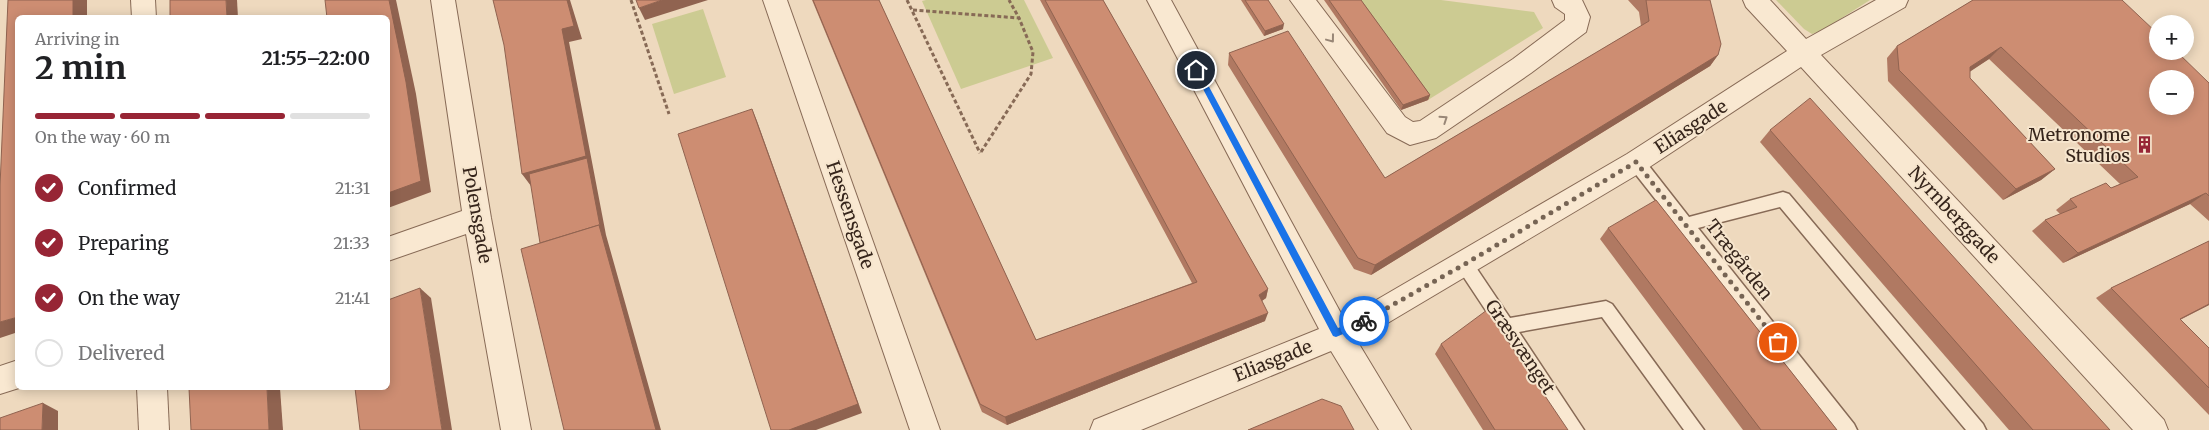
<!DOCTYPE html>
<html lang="en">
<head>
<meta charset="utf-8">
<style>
	:root { --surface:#fff; --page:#f2f2f2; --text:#202124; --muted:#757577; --line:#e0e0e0; --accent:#972535 }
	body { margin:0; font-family:Merriweather,serif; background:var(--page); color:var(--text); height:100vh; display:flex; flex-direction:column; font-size:19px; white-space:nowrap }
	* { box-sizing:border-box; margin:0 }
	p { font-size:16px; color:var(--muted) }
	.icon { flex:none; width:28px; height:28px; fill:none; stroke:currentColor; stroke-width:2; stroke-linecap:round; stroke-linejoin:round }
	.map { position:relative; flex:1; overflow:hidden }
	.details { position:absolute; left:15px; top:15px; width:375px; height:375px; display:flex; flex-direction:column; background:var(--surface); border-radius:8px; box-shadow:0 2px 12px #0003 }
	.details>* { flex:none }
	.tools { position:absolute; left:2149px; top:15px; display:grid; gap:10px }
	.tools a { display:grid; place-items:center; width:45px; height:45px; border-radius:50%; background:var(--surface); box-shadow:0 2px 12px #0003; font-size:25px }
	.pin { position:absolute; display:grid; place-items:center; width:42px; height:42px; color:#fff; margin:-21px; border:2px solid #fff; border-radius:50%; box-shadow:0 1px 5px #0007 }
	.courier { position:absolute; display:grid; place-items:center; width:50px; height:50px; margin:-25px; border:4px solid #1a73e8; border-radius:50%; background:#fff; color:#222; box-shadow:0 1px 6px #0007 }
	.summary em { font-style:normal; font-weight:700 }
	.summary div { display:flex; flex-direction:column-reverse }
	.summary { display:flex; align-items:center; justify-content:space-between; height:85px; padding:0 20px }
	h1 { font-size:32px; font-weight:700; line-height:38px }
	.bar { display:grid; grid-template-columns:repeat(4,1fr); gap:8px 5px; align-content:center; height:60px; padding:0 20px }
	.bar i { height:6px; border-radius:4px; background:var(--line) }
	.bar .selected { background:var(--accent) }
	.bar p { grid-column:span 4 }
	ol { padding:0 20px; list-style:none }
	li { display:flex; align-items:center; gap:15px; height:55px }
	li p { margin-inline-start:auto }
	li .icon { padding:5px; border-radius:50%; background:var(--accent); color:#fff; stroke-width:4 }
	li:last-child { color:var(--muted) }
	li i { width:28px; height:28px; border:2px solid var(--line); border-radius:50% }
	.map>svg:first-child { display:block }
	.green { fill:#cccb92 }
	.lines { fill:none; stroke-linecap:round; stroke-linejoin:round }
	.service-casing { stroke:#876a56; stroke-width:3 }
	.minor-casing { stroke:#876a56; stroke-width:2 }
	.tertiary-casing { stroke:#876a56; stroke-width:2 }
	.path { stroke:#876a56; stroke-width:3; stroke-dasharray:4 2.5; stroke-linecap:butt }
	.service { fill:#f9e8d1; fill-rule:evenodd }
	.minor { fill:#f9e8d1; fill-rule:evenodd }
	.tertiary { fill:#f9e8d1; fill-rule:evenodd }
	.wall { fill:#b07962 }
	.shaded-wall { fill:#906350 }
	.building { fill:#cd8d72; stroke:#906350; fill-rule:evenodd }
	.oneway { stroke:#988676 }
	.route { fill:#1a73e8 }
	.done { stroke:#766454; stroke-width:5; stroke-dasharray:0 9 }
	.labels { text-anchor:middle; stroke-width:4; stroke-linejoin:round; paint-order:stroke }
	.street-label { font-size:18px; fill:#36251b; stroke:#f6e5cd }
	.poi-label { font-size:18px; fill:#36251b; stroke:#f6e5cd; text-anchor:end }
</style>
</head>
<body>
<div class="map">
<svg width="2209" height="430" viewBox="0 0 2209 430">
	<rect width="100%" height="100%" fill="#eed9be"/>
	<g class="green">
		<polygon points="926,0 1024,0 1053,58 961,89 922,1"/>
		<polygon points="1356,0 1441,0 1534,12 1543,28 1428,100"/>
		<polygon points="1776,0 1870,0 1823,30 1812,34 1804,29"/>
		<polygon points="703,9 726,77 674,94 652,24"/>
	</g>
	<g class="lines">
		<defs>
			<g id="service">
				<polygon points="1636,155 1642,157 1689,217 1783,192 1789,194 1983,424 1986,430 1966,430 1780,207 1698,228 1854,424 1857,430 1837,430 1630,167 1628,162 1630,157"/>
				<polygon points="1465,258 1471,260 1510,318 1606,301 1612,304 1704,430 1684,430 1602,317 1519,332 1584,430 1565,430 1459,270 1457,265 1459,260"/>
			</g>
			<g id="minor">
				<polygon points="431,0 455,0 491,218 531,430 501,430 466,234 388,261 388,237 462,211"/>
				<polygon points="763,0 787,0 940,430 910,430"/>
				<polygon points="1147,0 1171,0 1343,317 1366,306 1627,154 1787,51 1746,7 1743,0 1770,0 1806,39 1876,0 1908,0 1905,7 1821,55 2164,420 2168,430 2133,430 1801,67 1645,170 1386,324 1356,339 1411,430 1379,430 1331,351 1141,430 1090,430 1094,420 1319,329"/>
				<polygon points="1290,0 1316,0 1405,117 1413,122 1420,121 1513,59 1565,20 1565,14 1555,7 1552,0 1582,0 1590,17 1586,32 1531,73 1436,138 1410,145 1387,133"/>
				<polygon points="18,360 19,388 0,394 0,366"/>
			</g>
			<g id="tertiary">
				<polygon points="131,0 155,0 156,18 132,18"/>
				<polygon points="137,388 167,388 169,430 139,430"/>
			</g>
		</defs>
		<use href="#service" class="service-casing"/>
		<use href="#minor" class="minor-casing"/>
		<use href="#tertiary" class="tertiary-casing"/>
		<g class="path">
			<polyline points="631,0 669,114"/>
			<polyline points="907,0 980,153"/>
			<polyline points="913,10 1019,18 1009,0"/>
			<polyline points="981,152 1031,74 1033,52 1019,18"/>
		</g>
		<use href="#service" class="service"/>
		<use href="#minor" class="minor"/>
		<use href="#tertiary" class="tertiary"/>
	</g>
	<g class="wall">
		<polygon points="812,0 879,0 1036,340 1192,283 1040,0 1103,0 1268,289 1266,298 1262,301 1265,321 1007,425 982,412"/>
		<polygon points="1241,0 1268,0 1283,29 1264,36"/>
		<polygon points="1324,0 1361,0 1430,95 1428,100 1401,110"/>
		<polygon points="1628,0 1710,0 1718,55 1710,66 1371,275 1354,269 1228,65 1229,53 1385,178 1641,26 1639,12"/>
		<polygon points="1973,0 2209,83 2209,221 2190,204 2063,263 2032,231 2045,220 2060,214 2056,210 2070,199 2111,188 2120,184 1989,59 1970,71 1970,78 2055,169 2041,180 2003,200 1888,81 1887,58 1897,46"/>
		<polygon points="1770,130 2110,430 2009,430 1760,142"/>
		<polygon points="1608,228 1837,430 1743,430 1600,239"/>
		<polygon points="2209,241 2209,305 2180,320 2209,348 2209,415 2096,298 2111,288"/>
		<polygon points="1441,344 1568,430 1483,430 1435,354"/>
	</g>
	<g class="shaded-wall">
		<rect x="73" y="0" width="14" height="18"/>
		<polygon points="226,0 237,0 238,18 227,18"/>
		<polygon points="389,0 396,0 416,94 431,192 388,208"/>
		<polygon points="567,0 570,0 582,39 569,42 606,235 661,430 656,430 531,186 522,174 562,29"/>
		<polygon points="662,0 708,0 645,20 639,8"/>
		<polygon points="1284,24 1283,29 1264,36 1265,31"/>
		<polygon points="2001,47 1989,59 1959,79 1970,67"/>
		<polygon points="1718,55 1710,66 1371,275 1375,265"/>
		<polygon points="1430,95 1428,100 1401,110 1403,105"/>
		<polygon points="752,109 757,121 862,413 816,430 789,430"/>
		<polygon points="2055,169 2041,180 2003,200 2016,189"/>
		<polygon points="2206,193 2190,204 2063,263 2078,253"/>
		<polygon points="420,288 431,298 452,430 442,430"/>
		<polygon points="1268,289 1266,298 1257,304 1259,295"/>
		<polygon points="2209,304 2209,305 2163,328 2180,319"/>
		<polygon points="1268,313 1265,321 1007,425 1005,417"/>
		<polygon points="18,317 18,332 0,338 0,322"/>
		<polygon points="267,388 280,388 283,430 269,430"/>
		<polygon points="43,403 58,411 58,430 42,430"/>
	</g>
	<g class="building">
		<polygon points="8,0 73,0 73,18 18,18 18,317 0,322 0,186"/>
		<polygon points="170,0 226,0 227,18 170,18"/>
		<polygon points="325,0 389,0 406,82 421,181 388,193 388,18 327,18"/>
		<polygon points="493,0 567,0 574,26 562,29 586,156 522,174 504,45"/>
		<polygon points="636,0 662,0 639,8"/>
		<polygon points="813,0 879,0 1036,340 1197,282 1045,0 1103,0 1268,289 1259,295 1268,313 1005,417 980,404"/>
		<polygon points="1245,0 1268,0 1284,24 1265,31"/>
		<polygon points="1329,0 1361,0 1430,95 1403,105"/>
		<polygon points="1646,0 1710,0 1721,44 1718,55 1375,265 1358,258 1229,53 1288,31 1385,178 1649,21"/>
		<path d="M1973 0H2122L2158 34V51H2176L2209 83V196L2206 193 2078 253 2045 220 2077 207 2070 199 2106 183 2111 188 2138 177 2001 47 1970 67V78L2055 169 2016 189 1899 70 1897 46ZM2158 79H2185V106H2158Z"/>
		<polygon points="1810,98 2110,430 2033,430 1770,130"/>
		<polygon points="752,109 858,404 789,430 771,430 678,134"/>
		<polygon points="587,158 600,226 599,225 540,243 529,174"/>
		<polygon points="1656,200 1837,430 1761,430 1608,228"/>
		<polygon points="599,225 656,430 564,430 521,249"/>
		<polygon points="2209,241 2209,304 2180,319 2209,348 2209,388 2111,288"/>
		<polygon points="420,288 442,430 360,430 355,388 388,388 388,300"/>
		<polygon points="1487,310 1568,430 1495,430 1441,344"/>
		<polygon points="189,388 267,388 269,430 191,430"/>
		<polygon points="1322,399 1341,406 1354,430 1248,430"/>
		<polygon points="43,403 42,430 0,430 0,418"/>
	</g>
	<defs><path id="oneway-chevron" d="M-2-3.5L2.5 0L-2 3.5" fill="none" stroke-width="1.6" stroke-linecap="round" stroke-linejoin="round" transform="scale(1.25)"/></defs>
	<g class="oneway">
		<use href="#oneway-chevron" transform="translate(1331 39) rotate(53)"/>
		<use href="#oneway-chevron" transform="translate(1444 119) rotate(-34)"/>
	</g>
	<polygon class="route" points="1196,67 1199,68 1338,328 1364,317 1368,321 1367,324 1336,337 1333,336 1193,70"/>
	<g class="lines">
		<polyline class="done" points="1364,321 1465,264 1636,162 1778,342"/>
	</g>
	<defs>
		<symbol id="building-bare" viewBox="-9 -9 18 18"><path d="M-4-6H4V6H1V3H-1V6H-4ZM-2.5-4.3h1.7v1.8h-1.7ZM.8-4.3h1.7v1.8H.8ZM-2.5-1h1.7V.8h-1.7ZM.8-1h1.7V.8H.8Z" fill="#972535" stroke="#f6e5cd" stroke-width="2.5" paint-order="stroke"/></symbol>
	</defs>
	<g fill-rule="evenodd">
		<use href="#building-bare" x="2132" y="132" width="25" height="25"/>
	</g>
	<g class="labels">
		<g class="street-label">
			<text transform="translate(1691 127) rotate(-33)" y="6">Eliasgade</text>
			<text transform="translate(477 215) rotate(80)" y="6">Polensgade</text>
			<text transform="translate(850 215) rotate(71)" y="6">Hessensgade</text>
			<text transform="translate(1954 215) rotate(47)" y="6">Nyrnberggade</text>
			<text transform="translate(1739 260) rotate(52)" y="6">Trægården</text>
			<text transform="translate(1520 347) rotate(56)" y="6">Græsvænget</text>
			<text transform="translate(1273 361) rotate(-22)" y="6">Eliasgade</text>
		</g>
		<g class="poi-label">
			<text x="2130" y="141">Metronome<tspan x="2130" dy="21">Studios</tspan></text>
		</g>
	</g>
</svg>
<div class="tools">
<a>+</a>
<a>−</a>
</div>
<div class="pin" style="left:1778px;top:342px;background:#ea580c"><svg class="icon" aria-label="bag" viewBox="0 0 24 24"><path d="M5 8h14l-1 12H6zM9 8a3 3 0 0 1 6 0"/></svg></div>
<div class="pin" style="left:1196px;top:70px;background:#1f2937"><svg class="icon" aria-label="home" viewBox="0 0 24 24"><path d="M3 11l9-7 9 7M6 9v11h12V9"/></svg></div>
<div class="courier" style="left:1364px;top:321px"><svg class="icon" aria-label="bike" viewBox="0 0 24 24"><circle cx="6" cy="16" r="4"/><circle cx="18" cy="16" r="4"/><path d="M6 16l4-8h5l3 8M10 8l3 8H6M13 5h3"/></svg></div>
<section class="details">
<div class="summary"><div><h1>2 min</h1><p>Arriving in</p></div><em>21:55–22:00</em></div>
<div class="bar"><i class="selected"></i><i class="selected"></i><i class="selected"></i><i></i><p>On the way · 60 m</p></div>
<ol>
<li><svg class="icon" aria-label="check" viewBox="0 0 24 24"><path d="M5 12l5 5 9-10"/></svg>Confirmed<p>21:31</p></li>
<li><svg class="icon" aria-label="check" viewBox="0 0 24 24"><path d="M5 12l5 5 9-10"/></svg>Preparing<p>21:33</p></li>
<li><svg class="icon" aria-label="check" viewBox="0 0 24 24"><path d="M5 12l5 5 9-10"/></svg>On the way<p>21:41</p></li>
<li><i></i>Delivered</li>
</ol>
</section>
</div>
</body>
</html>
